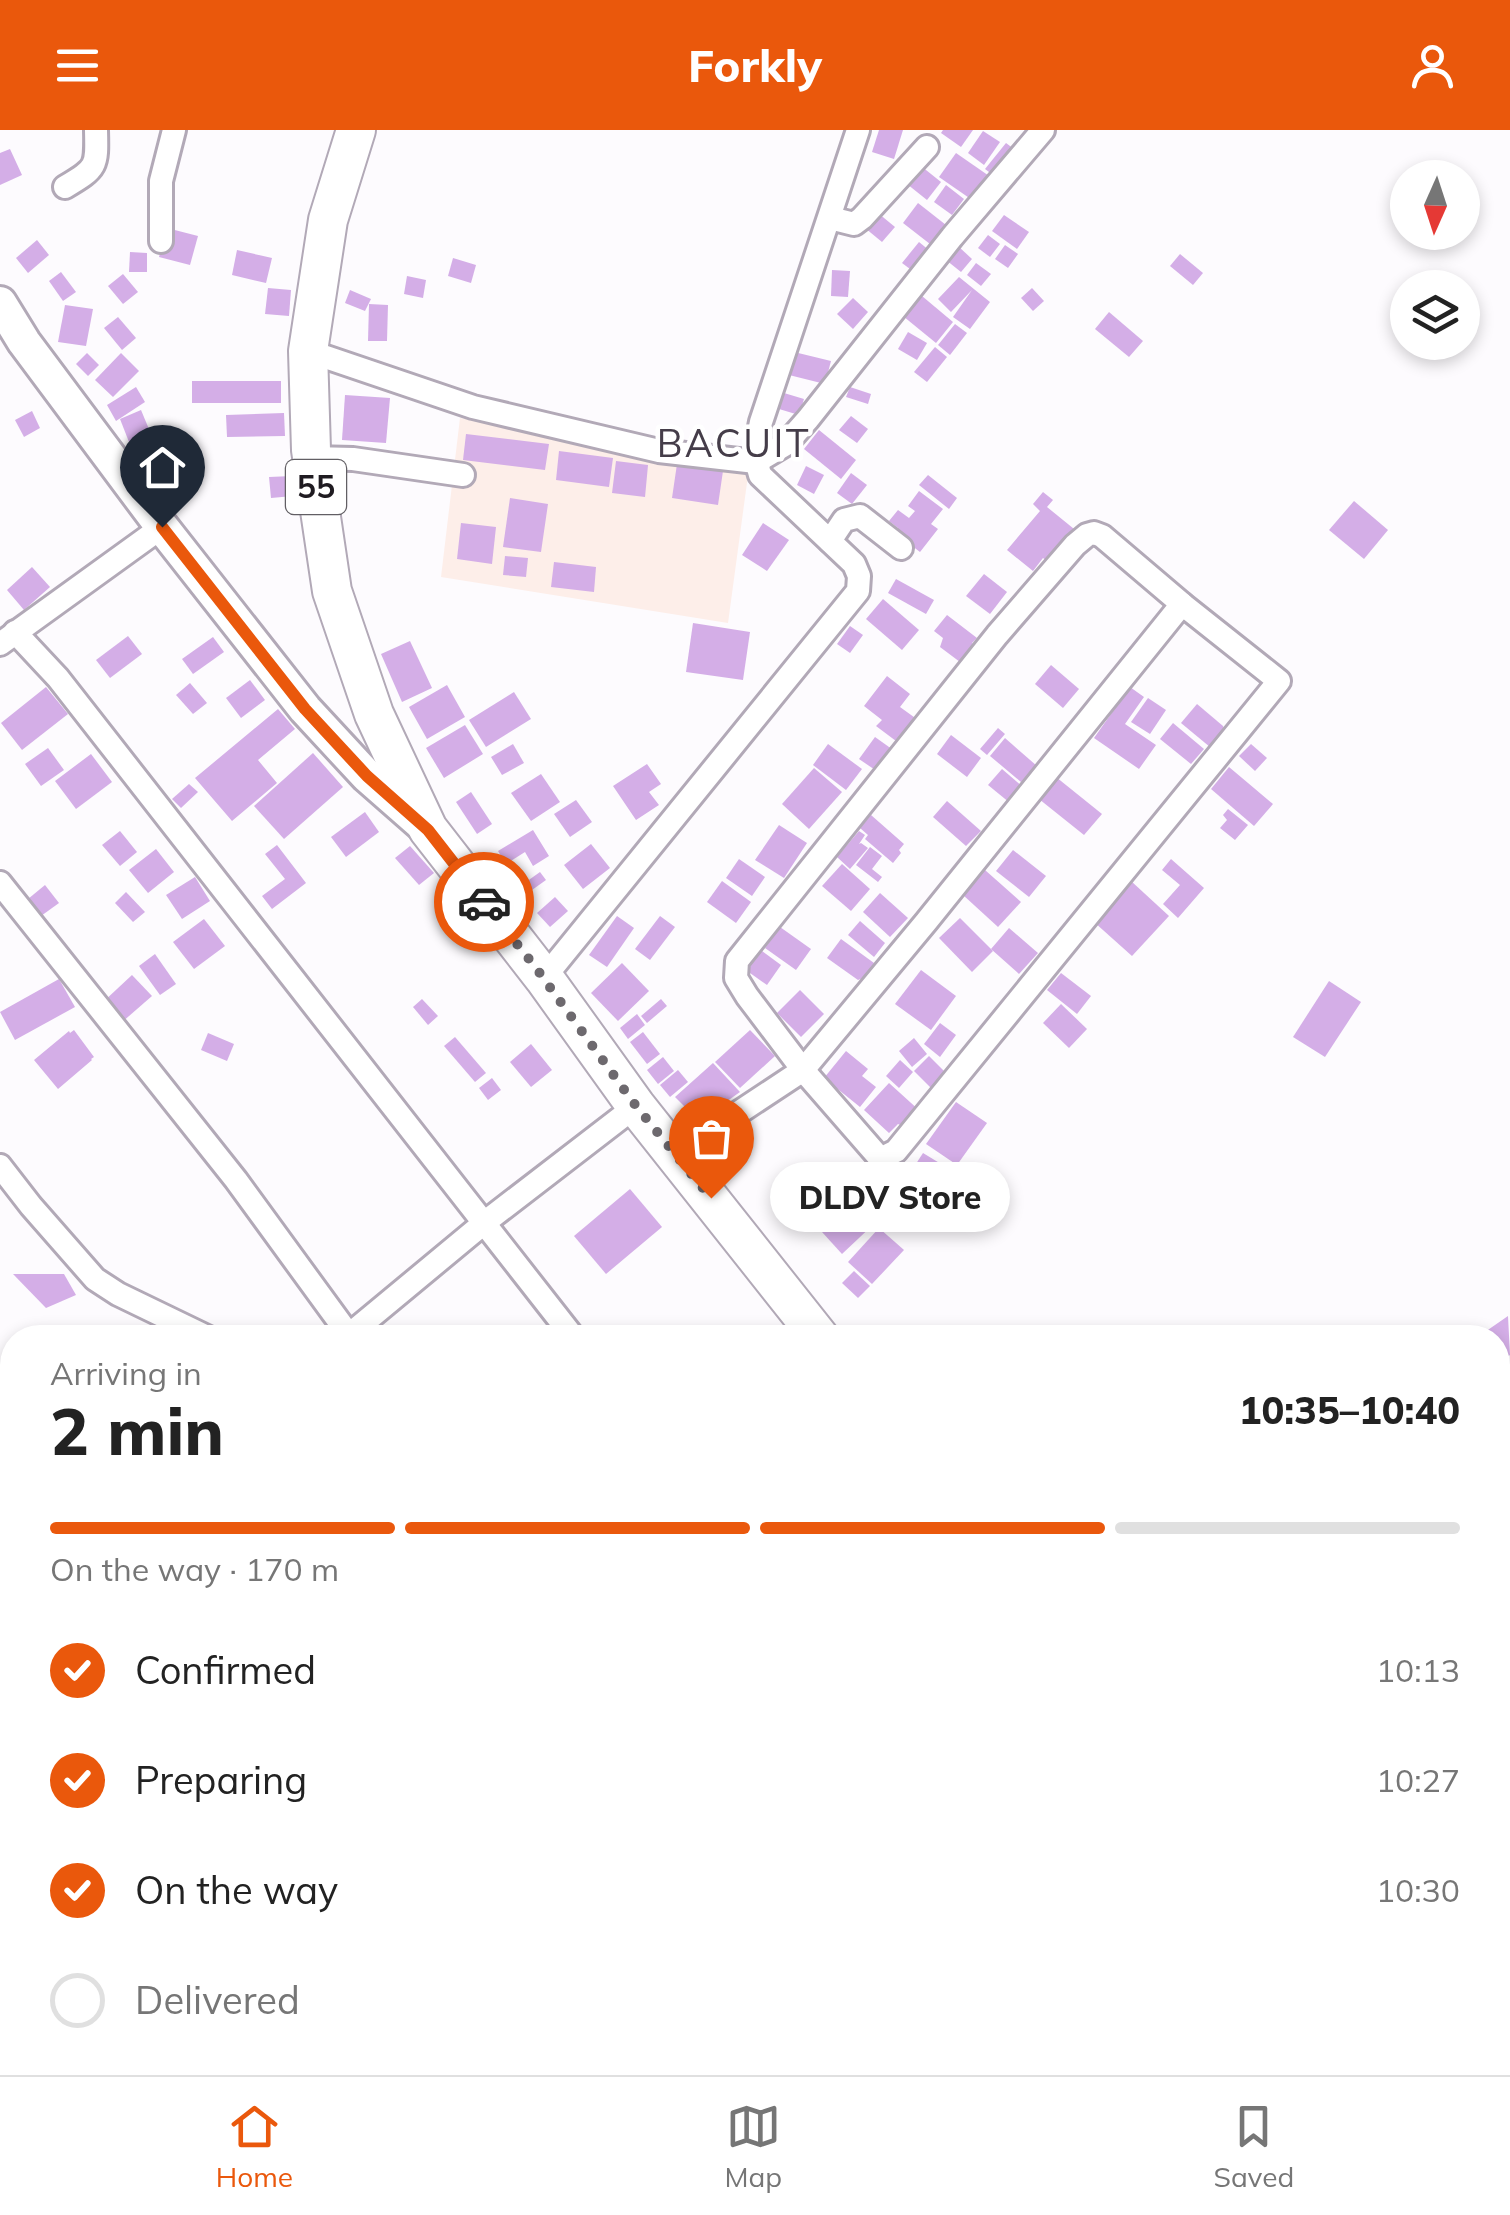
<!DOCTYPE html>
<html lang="en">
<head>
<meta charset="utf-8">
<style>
	:root { --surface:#fff; --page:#f6f6f6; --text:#222; --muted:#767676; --line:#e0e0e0; --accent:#ea580c }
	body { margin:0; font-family:Mulish,sans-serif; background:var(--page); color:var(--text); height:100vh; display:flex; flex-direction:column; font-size:38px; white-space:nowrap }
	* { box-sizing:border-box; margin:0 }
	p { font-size:32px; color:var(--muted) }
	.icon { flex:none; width:55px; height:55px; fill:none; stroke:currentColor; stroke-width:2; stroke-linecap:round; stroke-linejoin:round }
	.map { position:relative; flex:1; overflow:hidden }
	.side { position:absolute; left:0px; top:1195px; width:1510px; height:750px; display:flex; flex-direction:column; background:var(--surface); border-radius:40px 40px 0 0; box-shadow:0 5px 15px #0003 }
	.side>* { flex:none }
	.needle { width:65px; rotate:183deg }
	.tools { position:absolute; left:1390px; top:30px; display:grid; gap:20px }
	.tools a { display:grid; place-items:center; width:90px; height:90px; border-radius:50%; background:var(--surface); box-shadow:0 5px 15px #0003; font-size:50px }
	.pin { position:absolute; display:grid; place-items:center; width:85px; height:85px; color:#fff; margin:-102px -42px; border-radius:50% 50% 50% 0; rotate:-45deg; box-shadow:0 0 10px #0007 }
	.pin .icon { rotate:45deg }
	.courier { position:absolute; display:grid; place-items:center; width:100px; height:100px; margin:-50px; border:8px solid #ea580c; border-radius:50%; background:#fff; color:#222; box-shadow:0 2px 12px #0007 }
	.bubble { position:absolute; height:70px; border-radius:35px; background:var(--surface); box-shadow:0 5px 15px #0003; font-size:32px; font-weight:800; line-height:70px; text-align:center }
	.headline em { font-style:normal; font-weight:800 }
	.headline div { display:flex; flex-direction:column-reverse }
	.headline { display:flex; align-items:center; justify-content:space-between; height:170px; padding:0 50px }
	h1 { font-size:65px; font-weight:800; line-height:75px }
	.bar { display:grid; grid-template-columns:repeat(4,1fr); gap:15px 10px; align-content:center; height:120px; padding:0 50px }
	.bar i { height:12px; border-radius:8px; background:var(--line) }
	.bar .selected { background:var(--accent) }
	.bar p { grid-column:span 4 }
	ol { padding:0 50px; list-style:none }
	li { display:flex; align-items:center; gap:30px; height:110px }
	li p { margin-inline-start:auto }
	li .icon { padding:10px; border-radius:50%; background:var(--accent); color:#fff; stroke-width:4 }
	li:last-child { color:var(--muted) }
	li i { width:55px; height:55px; border:5px solid var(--line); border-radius:50% }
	header { display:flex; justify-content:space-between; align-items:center; height:130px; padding:0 50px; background:var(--accent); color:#fff; font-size:45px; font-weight:800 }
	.dock { display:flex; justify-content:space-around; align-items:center; height:140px; border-top:2px solid var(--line); background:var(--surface); font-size:28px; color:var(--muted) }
	.dock a { display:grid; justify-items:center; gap:5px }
	.dock .selected { color:var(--accent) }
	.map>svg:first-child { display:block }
	.education { fill:#fdeee9 }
	.building { fill:#d4aee7 }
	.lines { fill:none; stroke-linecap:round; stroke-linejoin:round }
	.minor-casing { stroke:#b2a9b7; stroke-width:28 }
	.secondary-casing { stroke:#b2a9b7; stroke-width:38 }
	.trunk-casing { stroke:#b2a9b7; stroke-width:42 }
	.minor { stroke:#fff; stroke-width:22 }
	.secondary { stroke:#fff; stroke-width:32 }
	.trunk { stroke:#fff; stroke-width:38 }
	.done { stroke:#6d696e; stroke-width:10; stroke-dasharray:0 18 }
	.route { stroke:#ea580c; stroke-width:12 }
	.labels { text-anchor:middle; stroke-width:9; stroke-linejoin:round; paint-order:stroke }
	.shield { fill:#fff; stroke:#625f64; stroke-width:2.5 }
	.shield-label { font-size:32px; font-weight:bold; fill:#1f1b21 }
	.neighbourhood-label { font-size:38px; letter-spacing:2.5px; fill:#453d49; stroke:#fff }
</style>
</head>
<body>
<header><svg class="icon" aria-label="menu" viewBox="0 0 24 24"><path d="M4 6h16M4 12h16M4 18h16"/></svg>Forkly<svg class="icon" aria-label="person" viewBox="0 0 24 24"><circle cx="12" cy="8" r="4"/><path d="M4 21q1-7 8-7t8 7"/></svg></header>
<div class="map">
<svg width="1510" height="1945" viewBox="0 0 1510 1945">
	<rect width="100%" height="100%" fill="#fdfbfe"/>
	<polygon class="education" points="460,288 749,338 728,493 441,447"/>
	<g class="building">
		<polygon points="879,0 903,0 894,29 872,22"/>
		<polygon points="943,0 973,0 961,17 941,3"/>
		<polygon points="983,1 1000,12 984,35 968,23"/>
		<polygon points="1006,13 1018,22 997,48 985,39"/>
		<polygon points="10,19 22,45 0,55 0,23"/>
		<polygon points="956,23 992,48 975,72 939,47"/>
		<polygon points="921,36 941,52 927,70 907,54"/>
		<polygon points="946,55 964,69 952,85 934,72"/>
		<polygon points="918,73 946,95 930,114 903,93"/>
		<polygon points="878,83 895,97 882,112 865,98"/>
		<polygon points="1004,85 1029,102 1017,119 992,101"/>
		<polygon points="167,98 198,106 190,135 159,127"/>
		<polygon points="988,105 1000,114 990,127 978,118"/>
		<polygon points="37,110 49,125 28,143 16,128"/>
		<polygon points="919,112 930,121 914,142 902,133"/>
		<polygon points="1005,115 1018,124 1008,138 995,129"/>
		<polygon points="958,116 972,129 961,142 946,130"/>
		<polygon points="237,120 272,128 266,153 232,145"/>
		<polygon points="130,122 147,123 147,142 129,142"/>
		<polygon points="1180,124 1203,143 1193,155 1170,136"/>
		<polygon points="453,128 476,135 471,153 448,146"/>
		<polygon points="976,133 991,144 981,156 967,145"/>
		<polygon points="832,140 850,141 848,167 831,166"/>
		<polygon points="61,142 76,162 63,171 49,151"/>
		<polygon points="123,144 138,162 123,174 108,156"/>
		<polygon points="407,146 426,150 423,168 404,164"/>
		<polygon points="959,147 990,172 970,199 953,187 972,160 951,182 938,169"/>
		<polygon points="268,158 291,160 289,186 265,184"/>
		<polygon points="1032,158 1044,171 1033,181 1021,168"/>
		<polygon points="350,160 371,169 365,181 345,173"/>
		<polygon points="916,161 953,192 936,213 898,182"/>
		<polygon points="853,168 868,182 853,199 837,184"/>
		<polygon points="369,174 388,175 387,211 368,211"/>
		<polygon points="65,175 93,179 86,216 58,212"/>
		<polygon points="1109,182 1143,211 1129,227 1095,199"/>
		<polygon points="118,187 136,208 122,220 104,198"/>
		<polygon points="955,194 967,203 950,225 938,215"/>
		<polygon points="908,202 927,213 917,230 898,219"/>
		<polygon points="935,217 947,227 927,252 914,242"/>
		<polygon points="790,221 831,231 825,254 785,244"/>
		<polygon points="87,223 99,235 88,246 76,234"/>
		<polygon points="121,223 139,241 113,267 95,250"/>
		<rect x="192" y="251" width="89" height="22"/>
		<polygon points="136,257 145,272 116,291 107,275"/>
		<polygon points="850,257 871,264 868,274 846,267"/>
		<polygon points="784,263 804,269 799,285 779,279"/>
		<polygon points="345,265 390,268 386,313 342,310"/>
		<polygon points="141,280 151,304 129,312 120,289"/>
		<polygon points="32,281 40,298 24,307 15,290"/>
		<polygon points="284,283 285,306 227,307 226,285"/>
		<polygon points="851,286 868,299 857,313 839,300"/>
		<polygon points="819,300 856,330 841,349 804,319"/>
		<polygon points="466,304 549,314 545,340 463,330"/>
		<polygon points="152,319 166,332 151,347 138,334"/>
		<polygon points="559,321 613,328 609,357 556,350"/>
		<polygon points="616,331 648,335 645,367 612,363"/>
		<polygon points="677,334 723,341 718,375 672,368"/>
		<polygon points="806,336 824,345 814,364 797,355"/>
		<polygon points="851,343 867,355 852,374 837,363"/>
		<polygon points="928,345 957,368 949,379 919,355"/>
		<polygon points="292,346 293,366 271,368 269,347"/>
		<polygon points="919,361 943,379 931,394 938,399 920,422 894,402 898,398 889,391 898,380 909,388 915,381 908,376"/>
		<polygon points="1043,362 1053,370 1047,377 1079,403 1052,435 1043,428 1033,441 1007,420 1040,381 1033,374"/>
		<polygon points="510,368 548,374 541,422 503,417"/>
		<polygon points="1354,371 1388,400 1364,429 1329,400"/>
		<polygon points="461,393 496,397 492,434 457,429"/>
		<polygon points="763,393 789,410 767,441 742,425"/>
		<polygon points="505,426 528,428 526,447 503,445"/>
		<polygon points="554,432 596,437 594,462 551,457"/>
		<polygon points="32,437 50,457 24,480 7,460"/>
		<polygon points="984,444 1007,462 990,484 966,466"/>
		<polygon points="896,449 934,470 926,484 888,463"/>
		<polygon points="883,469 919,500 902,520 866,489"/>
		<polygon points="947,485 977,508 972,513 979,519 971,530 965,525 960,532 940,517 943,508 934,501"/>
		<polygon points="693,493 750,502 743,550 686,542"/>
		<polygon points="850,496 863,505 850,523 837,514"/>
		<polygon points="128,506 142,524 110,548 96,530"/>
		<polygon points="213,507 224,522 193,544 182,529"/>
		<polygon points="410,511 432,558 402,572 381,524"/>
		<polygon points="1051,535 1079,559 1063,578 1035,554"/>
		<polygon points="887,546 910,564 900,577 918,590 900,614 876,596 882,590 864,576"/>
		<polygon points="250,550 265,570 241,588 226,568"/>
		<polygon points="190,553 207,573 193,584 176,565"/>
		<polygon points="447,555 465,587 427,609 409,577"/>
		<polygon points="46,557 68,584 22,620 1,593"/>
		<polygon points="1130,557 1144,567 1125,594 1156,615 1139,639 1094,608"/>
		<polygon points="514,562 531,589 486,617 469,590"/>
		<polygon points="1148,568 1166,580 1150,604 1131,592"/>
		<polygon points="1197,574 1223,596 1228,608 1216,622 1181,593"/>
		<polygon points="278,579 295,599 258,630 277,653 232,691 195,648"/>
		<polygon points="1173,593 1204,619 1191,634 1160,609"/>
		<polygon points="465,595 483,624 444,648 426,618"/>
		<polygon points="998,598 1005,604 987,625 980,619"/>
		<polygon points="951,605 981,628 967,647 937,624"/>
		<polygon points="875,607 896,622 881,644 859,629"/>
		<polygon points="1005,608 1037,636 1036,646 1021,652 990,626"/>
		<polygon points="513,614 524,633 502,645 491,627"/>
		<polygon points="828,614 862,639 846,660 813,635"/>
		<polygon points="1251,614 1267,628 1255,641 1239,626"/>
		<polygon points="48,618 64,640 41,656 25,634"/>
		<polygon points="313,623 343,657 284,709 254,676"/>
		<polygon points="91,624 112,652 76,679 55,651"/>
		<polygon points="647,634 661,654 649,662 659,675 636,690 613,656"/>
		<polygon points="1229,637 1273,674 1254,696 1211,659"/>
		<polygon points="814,638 842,662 809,699 782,674"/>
		<polygon points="1002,639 1024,658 1010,673 988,655"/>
		<polygon points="541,644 560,672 531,691 511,663"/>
		<polygon points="1056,647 1102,684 1084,705 1039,669"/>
		<polygon points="189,654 198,662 181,678 172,669"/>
		<polygon points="471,662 492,694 477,704 456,672"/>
		<polygon points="576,670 592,692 570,707 554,684"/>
		<polygon points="947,671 981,701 966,716 933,687"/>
		<polygon points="1228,679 1248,695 1235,710 1220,698 1227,690 1223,685"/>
		<polygon points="365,682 379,702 346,727 331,707"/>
		<polygon points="871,685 904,714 899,720 901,723 893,733 865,709 868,705 860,698"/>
		<polygon points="779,695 807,713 784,748 755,730"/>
		<polygon points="533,700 549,726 533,736 525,722 506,734 498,721"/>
		<polygon points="120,701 137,722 120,736 102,715"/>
		<polygon points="859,701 865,705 859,714 861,713 868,718 850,739 837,727"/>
		<polygon points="591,714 610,738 583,759 564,735"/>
		<polygon points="277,715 306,753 272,779 262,766 285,749 265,724"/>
		<polygon points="410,716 434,743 419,755 395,728"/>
		<polygon points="870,717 882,726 872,739 882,747 878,752 856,735"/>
		<polygon points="156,719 174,742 148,763 129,740"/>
		<polygon points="1013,720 1046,746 1029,767 996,741"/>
		<polygon points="739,729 765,747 752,766 726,748"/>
		<polygon points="1171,729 1204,758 1178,788 1163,774 1180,755 1162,740"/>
		<polygon points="842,734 870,759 851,781 822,756"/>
		<polygon points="985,740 1021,772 998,797 963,765"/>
		<polygon points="540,742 546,750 525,765 519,757"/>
		<polygon points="195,747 210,771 182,789 166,765"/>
		<polygon points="722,751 751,772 736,793 707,772"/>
		<polygon points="1131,751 1169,786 1132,826 1094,792"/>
		<polygon points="45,755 59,773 41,786 28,769"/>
		<polygon points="126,762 145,782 133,792 115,773"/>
		<polygon points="880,763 908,788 890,807 863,782"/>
		<polygon points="555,767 568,781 550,797 537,783"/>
		<polygon points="617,786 634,798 607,837 589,825"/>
		<polygon points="660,786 675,797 650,830 635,819"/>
		<polygon points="960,788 993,821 972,842 939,808"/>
		<polygon points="204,789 225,816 194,839 173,812"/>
		<polygon points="860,791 885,813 874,827 848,805"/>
		<polygon points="780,797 811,819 796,840 765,818"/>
		<polygon points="1009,798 1038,823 1019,844 991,819"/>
		<polygon points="841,809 874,833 871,845 858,850 827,828"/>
		<polygon points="758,818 781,835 767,855 743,838"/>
		<polygon points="155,824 176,854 160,865 139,836"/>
		<polygon points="622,833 649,861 618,891 591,863"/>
		<polygon points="921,840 956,866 931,900 895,874"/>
		<polygon points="1061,843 1091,866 1077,884 1047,860"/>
		<polygon points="132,845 152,866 121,893 102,873"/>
		<polygon points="59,849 75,877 15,910 0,882"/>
		<polygon points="1329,851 1361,872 1325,927 1293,907"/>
		<polygon points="800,860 824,884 801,907 777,883"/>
		<polygon points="422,869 438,886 428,895 413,877"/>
		<polygon points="661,869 667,876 647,893 641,886"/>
		<polygon points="1061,874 1087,899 1069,918 1043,893"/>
		<polygon points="637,884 645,895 628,909 620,898"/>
		<polygon points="940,893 956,905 940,927 924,914"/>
		<polygon points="74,900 94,927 91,929 92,930 58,959 34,930 69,901 70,903"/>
		<polygon points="750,900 775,926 740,958 715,932"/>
		<polygon points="643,902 660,924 647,934 630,912"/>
		<polygon points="208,903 234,914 227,931 201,920"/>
		<polygon points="455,907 486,943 475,952 444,916"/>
		<polygon points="914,908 927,924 912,937 899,921"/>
		<polygon points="531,914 552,940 531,957 510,932"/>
		<polygon points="846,921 868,939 862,946 876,957 860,977 824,948"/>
		<polygon points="929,926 948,945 933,960 914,941"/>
		<polygon points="663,927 674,941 658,954 647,940"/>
		<polygon points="900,930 913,942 899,958 886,946"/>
		<polygon points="713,933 740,962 699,991 675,967"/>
		<polygon points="678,940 688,952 670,967 660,955"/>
		<polygon points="492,948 501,960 488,970 479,958"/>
		<polygon points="889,953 921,982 907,998 898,994 889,1003 864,980"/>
		<polygon points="956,972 987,993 957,1035 926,1014"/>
		<polygon points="923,1023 951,1040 918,1093 899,1060"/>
		<polygon points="630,1059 662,1097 606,1144 574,1106"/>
		<polygon points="855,1071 876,1092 842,1124 822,1102"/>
		<polygon points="879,1098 904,1120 872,1154 848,1132"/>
		<polygon points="854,1141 870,1156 858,1168 842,1153"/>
		<polygon points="13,1144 64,1144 76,1165 46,1178"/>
		<polygon points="1508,1186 1510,1225 1502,1231 1498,1224 1498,1208 1485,1208 1482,1204"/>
		<polygon points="1510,1560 1510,1597 1505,1600 1498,1589 1498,1569"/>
		<polygon points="1510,1686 1510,1711 1498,1721 1498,1696"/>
		<polygon points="1498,1772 1510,1788 1510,1815 1498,1799"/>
		<polygon points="1498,1822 1510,1838 1510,1857 1506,1860 1498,1849"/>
		<polygon points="397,1932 413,1932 422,1945 380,1945"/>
	</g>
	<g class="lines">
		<defs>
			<g id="minor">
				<path d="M65 57C97 38 97 37 96 0"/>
				<polyline points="830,88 854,94 862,88 927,17"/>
				<polyline points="161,111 161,51 174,0"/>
				<polyline points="308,221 473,277 659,321 756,332 786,314 808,289 952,107 1043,0"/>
				<polyline points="311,328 353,329 463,345"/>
				<polygon points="1094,403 1102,406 1182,474 1279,551 896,1021 884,1027 877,1025 803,940 747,866 736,848 737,831 997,505 1075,415 1087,405"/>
				<polyline points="830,411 844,390 860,386 901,418"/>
				<polyline points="0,514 162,397"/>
				<polyline points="0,753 236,1050 349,1205 484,1093 58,548 15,502"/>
				<path d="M544 848 858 461 859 446 854 434 760 345C754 326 757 311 761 292L858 0"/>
				<polyline points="676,1024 803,940 926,792 1182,474"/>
				<polyline points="0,1036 31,1076 95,1149 118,1164 209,1208"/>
				<polyline points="574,1208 484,1093 636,976"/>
				<polyline points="0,1326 12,1305"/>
				<polyline points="0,1341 12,1349"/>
				<polyline points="1498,1677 1510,1667"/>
				<polyline points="1498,1734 1510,1725"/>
				<polyline points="1498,1759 1510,1774"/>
				<polyline points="1498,1875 1510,1892"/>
				<polyline points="423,1932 433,1945"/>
				<polyline points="592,1932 602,1945"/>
				<polyline points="265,1945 282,1932"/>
				<polyline points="727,1945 740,1932"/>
				<polyline points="1030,1945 1044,1932"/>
			</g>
			<polyline id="secondary" points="0,173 24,212 162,397 305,579 367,646 424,696"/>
			<g id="trunk">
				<polyline points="356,0 328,90 308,221 311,320 332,461 374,584 428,699 544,848 636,976 820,1208"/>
				<polyline points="1391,1932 1400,1945"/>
			</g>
		</defs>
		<use href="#minor" class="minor-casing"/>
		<use href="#secondary" class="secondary-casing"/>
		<use href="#trunk" class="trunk-casing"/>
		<use href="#minor" class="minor"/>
		<use href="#secondary" class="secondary"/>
		<use href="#trunk" class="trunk"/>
	</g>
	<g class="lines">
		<polyline class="done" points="484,772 536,838 636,976 711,1068"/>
		<polyline class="route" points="162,397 305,579 367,646 428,700 484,772"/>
	</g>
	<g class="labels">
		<rect class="shield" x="286" y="330" width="60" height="54" rx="8"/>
		<g class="shield-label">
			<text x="316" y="368">55</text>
		</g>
		<g class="neighbourhood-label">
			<text x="734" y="327">BACUIT</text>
		</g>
	</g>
</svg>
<div class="tools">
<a><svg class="needle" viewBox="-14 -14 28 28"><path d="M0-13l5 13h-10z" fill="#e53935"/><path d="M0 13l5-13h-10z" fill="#767676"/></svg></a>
<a><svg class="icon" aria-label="layers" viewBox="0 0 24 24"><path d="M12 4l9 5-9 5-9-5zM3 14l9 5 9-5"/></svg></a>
</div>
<div class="pin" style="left:711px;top:1068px;background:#ea580c"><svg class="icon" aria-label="bag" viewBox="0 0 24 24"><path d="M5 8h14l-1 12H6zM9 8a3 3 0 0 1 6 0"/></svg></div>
<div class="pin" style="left:162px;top:397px;background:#1f2937"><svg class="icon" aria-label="home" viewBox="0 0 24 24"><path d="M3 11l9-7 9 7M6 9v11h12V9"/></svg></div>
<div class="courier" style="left:484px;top:772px"><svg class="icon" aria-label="car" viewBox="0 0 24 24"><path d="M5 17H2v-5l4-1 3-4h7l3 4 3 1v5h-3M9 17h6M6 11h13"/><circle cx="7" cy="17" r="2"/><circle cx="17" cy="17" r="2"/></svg></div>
<div class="bubble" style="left:770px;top:1032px;width:240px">DLDV Store</div>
<section class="side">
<div class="headline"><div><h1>2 min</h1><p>Arriving in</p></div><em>10:35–10:40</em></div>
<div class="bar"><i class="selected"></i><i class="selected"></i><i class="selected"></i><i></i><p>On the way · 170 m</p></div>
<ol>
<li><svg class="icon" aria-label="check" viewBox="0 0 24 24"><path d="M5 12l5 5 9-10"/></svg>Confirmed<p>10:13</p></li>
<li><svg class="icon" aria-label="check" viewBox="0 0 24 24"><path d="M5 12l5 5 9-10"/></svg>Preparing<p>10:27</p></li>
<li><svg class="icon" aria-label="check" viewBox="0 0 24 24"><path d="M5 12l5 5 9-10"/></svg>On the way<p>10:30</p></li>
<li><i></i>Delivered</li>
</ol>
</section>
</div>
<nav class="dock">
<a class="selected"><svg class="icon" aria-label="home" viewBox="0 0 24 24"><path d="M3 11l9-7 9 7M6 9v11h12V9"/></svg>Home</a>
<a><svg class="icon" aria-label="map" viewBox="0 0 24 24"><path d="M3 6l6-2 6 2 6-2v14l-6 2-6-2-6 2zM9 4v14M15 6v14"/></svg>Map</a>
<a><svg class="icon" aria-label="saved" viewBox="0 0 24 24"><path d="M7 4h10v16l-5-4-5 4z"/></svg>Saved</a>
</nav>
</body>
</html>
